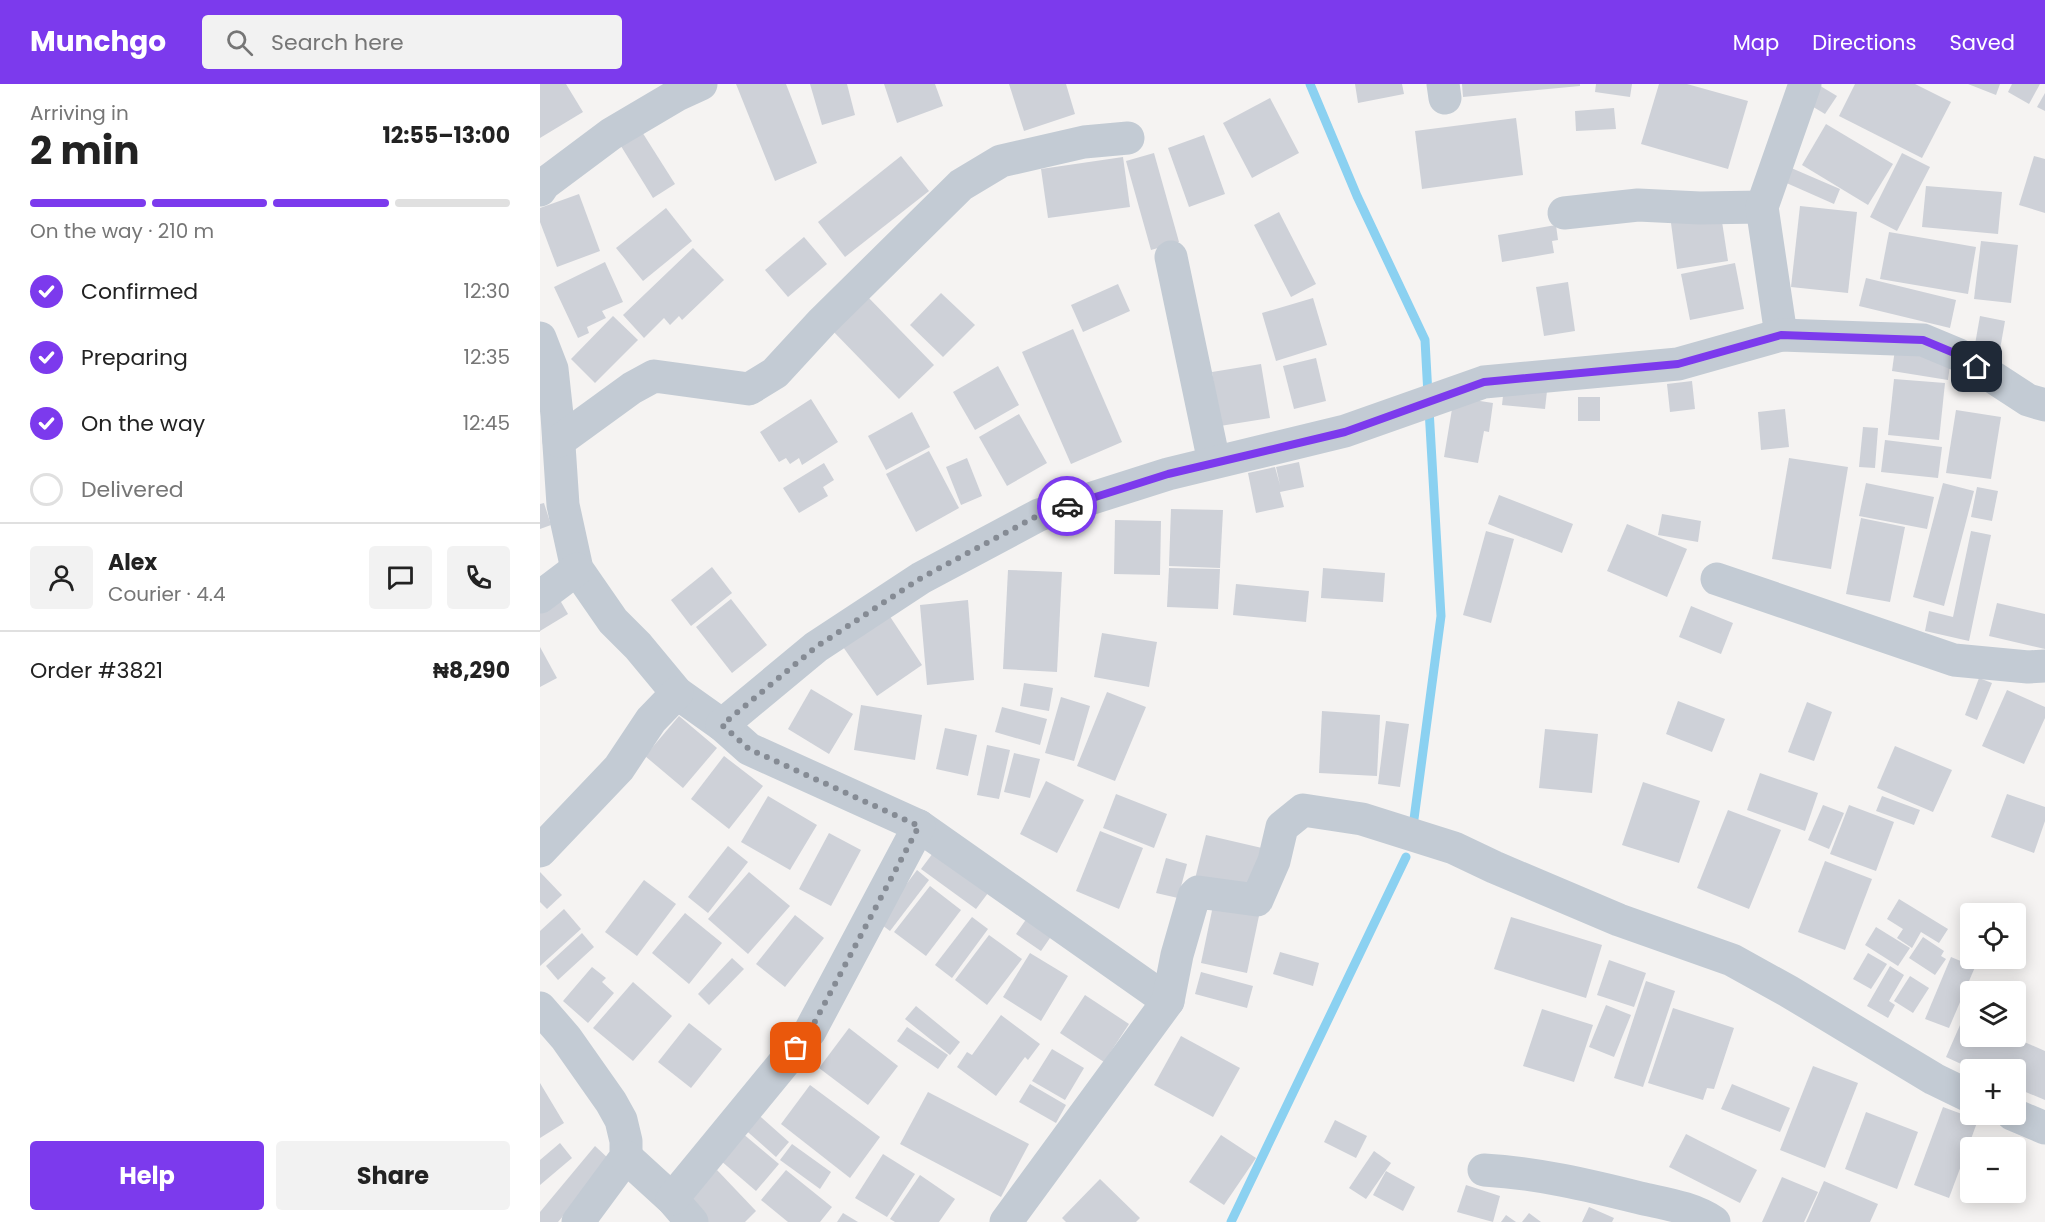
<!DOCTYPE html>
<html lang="en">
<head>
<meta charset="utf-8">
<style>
	:root { --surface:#fff; --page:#f2f2f2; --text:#222; --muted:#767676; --line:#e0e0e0; --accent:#7c3aed }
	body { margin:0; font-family:Poppins,sans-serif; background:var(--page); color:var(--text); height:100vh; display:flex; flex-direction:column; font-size:22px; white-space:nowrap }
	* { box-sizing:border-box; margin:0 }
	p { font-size:20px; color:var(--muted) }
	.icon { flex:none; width:33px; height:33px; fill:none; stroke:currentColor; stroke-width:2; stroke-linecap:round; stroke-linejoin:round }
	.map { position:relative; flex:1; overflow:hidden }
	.side { display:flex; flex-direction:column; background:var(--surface); width:540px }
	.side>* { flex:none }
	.tools { position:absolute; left:1420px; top:819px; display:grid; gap:12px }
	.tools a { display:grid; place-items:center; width:66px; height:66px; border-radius:6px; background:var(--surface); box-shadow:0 3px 15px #0003; font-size:30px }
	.pin { position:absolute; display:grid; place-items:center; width:51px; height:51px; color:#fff; margin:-26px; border-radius:12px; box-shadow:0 3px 9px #0006 }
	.courier { position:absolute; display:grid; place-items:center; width:60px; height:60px; margin:-30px; border:4px solid #7c3aed; border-radius:50%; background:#fff; color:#222; box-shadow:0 2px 8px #0007 }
	.head em { font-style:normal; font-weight:700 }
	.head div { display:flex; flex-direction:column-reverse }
	.head { display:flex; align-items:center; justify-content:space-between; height:102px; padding:0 30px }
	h1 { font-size:39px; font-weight:700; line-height:45px }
	.bar { display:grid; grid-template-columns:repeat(4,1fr); gap:9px 6px; align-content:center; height:72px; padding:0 30px }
	.bar i { height:8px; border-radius:4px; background:var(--line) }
	.bar .active { background:var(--accent) }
	.bar p { grid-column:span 4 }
	.line { display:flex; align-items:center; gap:15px; padding:0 30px; border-top:2px solid var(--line) }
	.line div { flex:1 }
	.round { display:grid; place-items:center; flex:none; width:63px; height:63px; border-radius:6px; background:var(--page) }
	ol { padding:0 30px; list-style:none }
	li { display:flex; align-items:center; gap:18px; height:66px }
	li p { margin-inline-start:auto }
	li .icon { padding:6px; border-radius:50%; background:var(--accent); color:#fff; stroke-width:4 }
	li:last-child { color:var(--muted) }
	li i { width:33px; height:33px; border:3px solid var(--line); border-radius:50% }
	.primary-button { display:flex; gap:12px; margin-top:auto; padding:12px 30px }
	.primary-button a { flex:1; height:69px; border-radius:6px; background:var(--accent); color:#fff; font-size:24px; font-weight:700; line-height:69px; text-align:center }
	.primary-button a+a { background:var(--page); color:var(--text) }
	header { display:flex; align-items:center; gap:36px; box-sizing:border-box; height:84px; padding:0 30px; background:var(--accent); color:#fff }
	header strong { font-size:28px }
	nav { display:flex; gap:33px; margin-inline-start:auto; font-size:21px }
	.search { width:420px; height:54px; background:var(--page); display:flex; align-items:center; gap:15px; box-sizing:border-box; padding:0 21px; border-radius:6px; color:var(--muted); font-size:22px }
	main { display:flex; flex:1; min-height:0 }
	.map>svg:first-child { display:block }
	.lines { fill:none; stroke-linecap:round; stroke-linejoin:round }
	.stream { stroke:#8bd1f1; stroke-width:9 }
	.building { fill:#ced1d8 }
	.street { stroke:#c3cbd4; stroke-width:33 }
	.done { stroke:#858b94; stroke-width:6; stroke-dasharray:0 10.8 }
	.route { stroke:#7c3aed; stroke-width:8 }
</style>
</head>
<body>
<header>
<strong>Munchgo</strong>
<div class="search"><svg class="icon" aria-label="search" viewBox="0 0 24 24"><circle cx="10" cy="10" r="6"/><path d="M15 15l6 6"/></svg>Search here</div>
<nav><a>Map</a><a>Directions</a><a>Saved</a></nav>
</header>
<main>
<section class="side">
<div class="head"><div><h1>2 min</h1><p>Arriving in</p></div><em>12:55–13:00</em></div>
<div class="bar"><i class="active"></i><i class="active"></i><i class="active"></i><i></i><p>On the way · 210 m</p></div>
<ol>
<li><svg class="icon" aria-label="check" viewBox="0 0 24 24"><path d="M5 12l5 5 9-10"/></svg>Confirmed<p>12:30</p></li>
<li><svg class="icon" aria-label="check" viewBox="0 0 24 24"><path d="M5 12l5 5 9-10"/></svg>Preparing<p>12:35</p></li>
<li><svg class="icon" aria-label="check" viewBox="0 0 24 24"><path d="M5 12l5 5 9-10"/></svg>On the way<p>12:45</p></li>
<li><i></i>Delivered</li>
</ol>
<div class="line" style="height:108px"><a class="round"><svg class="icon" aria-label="person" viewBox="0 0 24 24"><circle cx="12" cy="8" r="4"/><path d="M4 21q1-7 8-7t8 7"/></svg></a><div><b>Alex</b><p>Courier · 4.4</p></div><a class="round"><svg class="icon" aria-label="chat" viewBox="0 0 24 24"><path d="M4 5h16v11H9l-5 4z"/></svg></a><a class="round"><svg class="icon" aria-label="phone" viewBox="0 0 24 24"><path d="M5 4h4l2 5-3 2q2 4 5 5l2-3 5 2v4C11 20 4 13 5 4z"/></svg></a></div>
<div class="line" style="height:78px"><div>Order #3821</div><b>₦8,290</b></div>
<div class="primary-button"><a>Help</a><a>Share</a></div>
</section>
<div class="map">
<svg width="1505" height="1138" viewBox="0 0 1505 1138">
	<rect width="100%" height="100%" fill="#f5f3f2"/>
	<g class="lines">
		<g class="stream">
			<polyline points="770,0 817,112 885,256 888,311"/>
			<polyline points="874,735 901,532 889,325"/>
			<polyline points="691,1138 866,773"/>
		</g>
	</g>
	<g class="building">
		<polygon points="0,0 26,0 43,28 0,54"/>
		<polygon points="196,0 246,0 277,79 235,97"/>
		<polygon points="270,0 307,0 315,31 282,41"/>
		<polygon points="344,0 395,0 403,22 357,39"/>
		<polygon points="469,0 526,0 535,30 484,47"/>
		<polygon points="815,0 862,0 864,10 818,19"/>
		<polygon points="922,0 1040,0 1040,2 923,13"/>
		<polygon points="1056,0 1092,0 1090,13 1055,8"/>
		<polygon points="1119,0 1147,0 1208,17 1188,85 1101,60"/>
		<polygon points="1277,0 1297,12 1285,30 1265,18"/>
		<polygon points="1315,0 1375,0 1411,18 1382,74 1299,32"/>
		<polygon points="1428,0 1460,0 1456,11"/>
		<polygon points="1472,0 1500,0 1489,20 1468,8"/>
		<polygon points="1505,9 1505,27 1497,23"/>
		<polygon points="730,14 759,69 712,94 683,39"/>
		<polygon points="1074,24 1076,45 1036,47 1035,27"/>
		<polygon points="976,34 983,91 882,105 875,47"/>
		<polygon points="97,40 135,100 113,114 76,54"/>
		<polygon points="1286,40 1353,80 1328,121 1262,81"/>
		<polygon points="664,51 685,110 649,123 628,64"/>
		<polygon points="614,69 639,158 611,166 586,77"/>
		<polygon points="1362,69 1390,83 1357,147 1330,133"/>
		<polygon points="361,72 389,107 305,173 278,138"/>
		<polygon points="1494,72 1505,75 1505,129 1479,121"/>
		<polygon points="583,73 590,123 508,134 501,85"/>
		<polygon points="1242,80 1300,105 1294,120 1235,94"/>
		<polygon points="1386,102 1462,108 1458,150 1382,143"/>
		<polygon points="39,110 60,167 17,183 0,138 0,124"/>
		<polygon points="1260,122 1317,128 1308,209 1251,203"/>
		<polygon points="126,124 152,157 103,197 76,164"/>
		<polygon points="739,128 776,200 751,213 714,141"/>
		<polygon points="1181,131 1188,177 1137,185 1131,139"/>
		<polygon points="1016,141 1018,156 1012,157 1014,169 962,178 958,151"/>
		<polygon points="1349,148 1436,163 1428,210 1340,195"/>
		<polygon points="264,153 287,180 248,213 225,186"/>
		<polygon points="1441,157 1478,161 1471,219 1434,215"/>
		<polygon points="153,164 184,196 142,236 139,232 130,241 124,234 104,254 83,231"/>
		<polygon points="65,178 83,218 62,227 66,234 47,243 49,249 38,254 14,203"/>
		<polygon points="1195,179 1204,225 1150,236 1141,190"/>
		<polygon points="1326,194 1416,216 1410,244 1319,222"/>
		<polygon points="1028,198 1035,247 1004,252 996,203"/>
		<polygon points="578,200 590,227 543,248 531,221"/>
		<polygon points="401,209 435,241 403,273 370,241"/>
		<polygon points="325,210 394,281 359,315 290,244"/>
		<polygon points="773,214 787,261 736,277 722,229"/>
		<polygon points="73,232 98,256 55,299 31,275"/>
		<polygon points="1440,232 1465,237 1459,271 1434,266"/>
		<polygon points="533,245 582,358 531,380 482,268"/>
		<polygon points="1355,265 1411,273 1408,296 1352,287"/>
		<polygon points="776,274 786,317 754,325 743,282"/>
		<polygon points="721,280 730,334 680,342 672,288"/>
		<polygon points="458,282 479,321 435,346 413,308"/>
		<polygon points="1354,295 1405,299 1399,356 1348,351"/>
		<polygon points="1152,297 1155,325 1130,328 1127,300"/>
		<polygon points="964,303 1007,307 1005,325 962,321"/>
		<polygon points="914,313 953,319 949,348 944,347 938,379 904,373"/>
		<rect x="1038" y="313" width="22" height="24"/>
		<polygon points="271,315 298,358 262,381 259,374 250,380 246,374 239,378 220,348"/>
		<polygon points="1245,325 1249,363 1221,366 1218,328"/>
		<polygon points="1416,326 1461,333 1451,395 1406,389"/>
		<polygon points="372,328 390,363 346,386 328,352"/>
		<polygon points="479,330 507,379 467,402 439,353"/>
		<polygon points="1323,343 1338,344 1335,384 1319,383"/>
		<polygon points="1345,356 1402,363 1398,394 1341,388"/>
		<polygon points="389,367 419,424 376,448 346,390"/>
		<polygon points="427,374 442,412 421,421 406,383"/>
		<polygon points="1249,374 1308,383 1291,485 1232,475"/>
		<polygon points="759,378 764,403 740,408 744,423 716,429 708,389 735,383 740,401 736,383"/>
		<polygon points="284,379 294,396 283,403 288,412 259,429 243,404"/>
		<polygon points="1326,399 1394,413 1387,445 1319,432"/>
		<polygon points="1403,399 1434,407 1404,522 1373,513"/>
		<polygon points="1437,403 1458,407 1452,437 1431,433"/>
		<polygon points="959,411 1033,440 1022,469 948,440"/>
		<polygon points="4,419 11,441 0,445 0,420"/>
		<polygon points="631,425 683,426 680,484 629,482"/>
		<polygon points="1122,430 1161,437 1158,458 1118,451"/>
		<polygon points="1321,434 1365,443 1350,518 1306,510"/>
		<polygon points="575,436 621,437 620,491 574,490"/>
		<polygon points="1087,440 1147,465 1127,513 1067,487"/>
		<polygon points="946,447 974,455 951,539 923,531"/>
		<polygon points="1431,447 1451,451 1429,557 1385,547 1389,527 1413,533"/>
		<polygon points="172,483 192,509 151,542 131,516"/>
		<polygon points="629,484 680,485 678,525 627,523"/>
		<polygon points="783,484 845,489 843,518 781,514"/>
		<polygon points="468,486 522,488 517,588 463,585"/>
		<polygon points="696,500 769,507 766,538 693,531"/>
		<polygon points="17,511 28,530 0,547 0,521"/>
		<polygon points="191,515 227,561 192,589 156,543"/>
		<polygon points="428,516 434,596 387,601 380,521"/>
		<polygon points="1457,519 1505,530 1505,565 1449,552"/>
		<polygon points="1151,522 1193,539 1181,570 1139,553"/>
		<polygon points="345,525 382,581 337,612 299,557"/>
		<polygon points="562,549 617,558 609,603 554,593"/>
		<polygon points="0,563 17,594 0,603"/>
		<polygon points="1439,594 1452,599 1437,636 1425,631"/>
		<polygon points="484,599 513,604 509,627 480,622"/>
		<polygon points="271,605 313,630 289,670 248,645"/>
		<polygon points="1467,606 1505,623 1505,634 1484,680 1442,662"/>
		<polygon points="567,608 606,623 575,697 537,682"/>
		<polygon points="521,613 550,622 534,677 505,669"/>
		<polygon points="1138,617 1185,635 1172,668 1126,650"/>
		<polygon points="1267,618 1292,628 1274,677 1248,668"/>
		<polygon points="321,621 382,631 375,676 314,666"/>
		<polygon points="462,623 507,635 500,661 455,648"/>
		<polygon points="782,627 840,631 837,692 779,689"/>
		<polygon points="139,632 177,664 143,704 105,672"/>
		<polygon points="846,637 869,640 860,703 838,700"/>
		<polygon points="405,644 437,651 428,692 396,685"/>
		<polygon points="1005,645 1058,650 1052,709 999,704"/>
		<polygon points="447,661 470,666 459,715 437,711"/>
		<polygon points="1355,662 1412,686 1393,728 1337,704"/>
		<polygon points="474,669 500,675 490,714 464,708"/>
		<polygon points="184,672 223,702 189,745 151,715"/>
		<polygon points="1220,689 1278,709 1265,747 1207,726"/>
		<polygon points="506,697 544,716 517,769 480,750"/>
		<polygon points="1103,698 1160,717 1139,779 1082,761"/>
		<polygon points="576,710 627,730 614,764 563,744"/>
		<polygon points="1467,710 1505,723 1505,737 1494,769 1451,753"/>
		<polygon points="228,712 277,741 250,786 201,758"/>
		<polygon points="1342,712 1380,726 1374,741 1336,727"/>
		<polygon points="1283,721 1304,729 1289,765 1268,756"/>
		<polygon points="1309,721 1354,738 1336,787 1290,770"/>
		<polygon points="1188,726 1241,746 1209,825 1157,804"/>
		<polygon points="560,747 603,764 579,825 536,807"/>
		<polygon points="289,749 321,766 291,822 259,805"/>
		<polygon points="666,751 722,764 712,808 655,795"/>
		<polygon points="188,762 208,778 168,829 148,813"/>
		<polygon points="393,769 448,809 436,825 381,785"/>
		<polygon points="626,774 647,780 638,814 616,809"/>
		<polygon points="1285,777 1332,795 1305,866 1258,848"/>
		<polygon points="377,786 389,796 350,847 338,838"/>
		<polygon points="0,788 22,811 7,825 0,818"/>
		<polygon points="209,788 250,822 208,870 168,835"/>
		<polygon points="104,796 136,820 97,872 65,848"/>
		<polygon points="390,802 421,826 386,872 354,848"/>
		<polygon points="1359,815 1408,845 1399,859 1381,848 1372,864 1357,854 1363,845 1347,835"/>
		<polygon points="674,817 720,827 707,889 661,879"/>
		<polygon points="24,825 41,845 0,882 0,847"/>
		<polygon points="145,829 182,859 149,900 112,869"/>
		<polygon points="255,831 284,854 245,903 216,880"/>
		<polygon points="432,833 448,845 412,894 395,881"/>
		<polygon points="971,833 1062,861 1046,914 954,885"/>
		<polygon points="487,834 512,851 501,867 476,850"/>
		<polygon points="1336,843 1370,864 1358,882 1325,861"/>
		<polygon points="42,849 54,863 18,896 6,882"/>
		<polygon points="449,851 482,875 447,921 415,896"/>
		<polygon points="1383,853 1404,867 1401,872 1406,875 1395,891 1369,874"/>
		<polygon points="740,868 779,879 773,902 733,890"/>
		<polygon points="490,869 528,892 501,937 463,913"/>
		<polygon points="1328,869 1347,880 1331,905 1313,895"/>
		<polygon points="1411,873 1435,883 1409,944 1385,935"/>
		<polygon points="192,874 204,885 169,921 158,910"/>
		<polygon points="1069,876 1106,889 1094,923 1057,911"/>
		<polygon points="1350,882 1364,891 1349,917 1355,921 1348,934 1327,922"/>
		<polygon points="52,883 66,894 62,898 74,909 48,939 23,917"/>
		<polygon points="661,888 713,902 707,924 655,910"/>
		<polygon points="1370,892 1389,904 1373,929 1354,917"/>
		<polygon points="1106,897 1135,907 1103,1003 1074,994"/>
		<polygon points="93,898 132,932 93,977 53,944"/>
		<polygon points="545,911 589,940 564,978 520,949"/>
		<polygon points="1066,921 1091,931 1074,973 1049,963"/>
		<polygon points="376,922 420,958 410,971 365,935"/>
		<polygon points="1133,924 1194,944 1174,1005 1167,1004 1163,1016 1108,999"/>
		<polygon points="1002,925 1053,941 1034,998 983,982"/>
		<polygon points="461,931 500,960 488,976 485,973 456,1012 417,983 427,968 432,971"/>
		<polygon points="1424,932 1431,935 1431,952 1471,952 1505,967 1505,1016 1476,1004 1476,986 1434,986 1406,973"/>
		<polygon points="149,939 182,965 151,1004 118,978"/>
		<polygon points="367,943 408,971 398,985 357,957"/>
		<polygon points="309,944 358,982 328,1021 279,984"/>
		<polygon points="641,952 700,984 673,1033 614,1001"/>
		<polygon points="512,965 544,984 525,1016 492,997"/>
		<polygon points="1273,982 1318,999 1285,1084 1240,1066"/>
		<polygon points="0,999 24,1039 0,1054"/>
		<polygon points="490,1000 526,1021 516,1039 479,1018"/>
		<polygon points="1192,1000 1250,1024 1240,1048 1181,1025"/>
		<polygon points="270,1001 340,1053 310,1094 241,1040"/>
		<polygon points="388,1008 489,1060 461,1113 360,1060"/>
		<polygon points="1403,1023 1438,1036 1409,1114 1374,1101"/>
		<polygon points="214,1027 249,1058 236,1073 201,1042"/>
		<polygon points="1326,1028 1378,1048 1357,1105 1305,1085"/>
		<polygon points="795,1036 827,1052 816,1074 784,1058"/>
		<polygon points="195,1043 239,1080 216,1107 173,1070"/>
		<polygon points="1146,1050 1217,1086 1200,1119 1129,1083"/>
		<polygon points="681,1051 716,1074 684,1121 649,1098"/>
		<polygon points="20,1059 32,1074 0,1101 0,1076"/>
		<polygon points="252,1060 291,1088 280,1105 240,1076"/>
		<polygon points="55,1062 70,1076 18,1138 0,1138 0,1128"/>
		<polygon points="834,1067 851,1079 826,1115 809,1104"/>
		<polygon points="343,1070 375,1090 347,1133 315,1114"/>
		<polygon points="177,1086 216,1127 205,1138 168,1138 146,1115"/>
		<polygon points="246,1086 292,1123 280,1138 248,1138 221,1116"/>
		<polygon points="846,1087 875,1103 863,1127 833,1111"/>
		<polygon points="380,1091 415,1115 399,1138 355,1138 350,1135"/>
		<polygon points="1242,1093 1278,1108 1264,1138 1222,1138"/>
		<polygon points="560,1095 600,1134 596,1138 526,1138 522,1134"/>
		<polygon points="1284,1097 1338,1120 1330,1138 1266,1138"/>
		<polygon points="926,1101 960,1112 953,1138 917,1128"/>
		<polygon points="1049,1123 1074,1134 1072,1138 1042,1138"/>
		<polygon points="303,1129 318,1138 297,1138"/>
		<polygon points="989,1129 1001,1138 982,1138"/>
		<polygon points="966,1131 976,1138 961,1138"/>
	</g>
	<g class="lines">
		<g class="street">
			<polyline points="903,0 905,14"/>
			<polyline points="0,106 4,100 71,50 137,11 161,0"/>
			<polyline points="1024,129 1098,121 1160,124 1222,123"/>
			<polyline points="631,173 674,378"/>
			<polyline points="1241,251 1222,123 1265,0"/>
			<polyline points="0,254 12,285 17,331 23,421 37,485 73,537 98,562 137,609 182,641 209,665 379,742 628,917"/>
			<polyline points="19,357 92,304 114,292 209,305 235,289 282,238 421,101 461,77 544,58 588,54"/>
			<polyline points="1177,495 1414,576 1488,583 1505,582"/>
			<polyline points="0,513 37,485"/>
			<polyline points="182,641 276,563 381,494 499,431 628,390 805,347 944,298 1138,280 1241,251 1383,256 1419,271 1488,316 1505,321"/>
			<polyline points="0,767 79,684 111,636 137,609"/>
			<polyline points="0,924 26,954 71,1018 81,1036 86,1057 86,1073 38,1138"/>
			<polyline points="1472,1030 1505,1044"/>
			<polyline points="86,1073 132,1115 152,1138"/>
			<path d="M944 1086C997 1089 1048 1101 1100 1114 1126 1120 1151 1123 1174 1138"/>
			<polyline points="132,1115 270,947 379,742"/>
			<polyline points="466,1138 628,917 637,871 654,812 658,808 717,816 734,777 742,743 763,726 822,735 914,764 954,783 1079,836 1192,876 1248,907 1394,995 1431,1013"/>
		</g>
	</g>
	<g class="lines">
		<polyline class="done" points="256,964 270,947 379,742 209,665 182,641 276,563 381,494 499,431 527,422"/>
		<polyline class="route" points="527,422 628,390 805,348 944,298 1138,280 1241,251 1383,256 1419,271 1437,283"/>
	</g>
</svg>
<div class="tools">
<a><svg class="icon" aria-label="locate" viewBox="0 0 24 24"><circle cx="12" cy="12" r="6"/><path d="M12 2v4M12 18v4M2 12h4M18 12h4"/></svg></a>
<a><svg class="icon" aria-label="layers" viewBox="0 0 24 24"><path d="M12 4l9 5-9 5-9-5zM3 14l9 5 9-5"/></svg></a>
<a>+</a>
<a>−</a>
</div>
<div class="pin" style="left:256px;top:964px;background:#ea580c"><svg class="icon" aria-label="bag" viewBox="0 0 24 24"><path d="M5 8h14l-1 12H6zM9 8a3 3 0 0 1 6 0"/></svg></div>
<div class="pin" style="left:1437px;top:283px;background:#1f2937"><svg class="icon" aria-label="home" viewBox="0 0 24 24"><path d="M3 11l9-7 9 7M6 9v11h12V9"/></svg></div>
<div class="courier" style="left:527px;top:422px"><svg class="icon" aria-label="car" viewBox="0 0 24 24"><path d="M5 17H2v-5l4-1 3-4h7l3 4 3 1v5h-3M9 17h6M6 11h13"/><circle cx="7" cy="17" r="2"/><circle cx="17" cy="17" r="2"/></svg></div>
</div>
</main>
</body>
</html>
